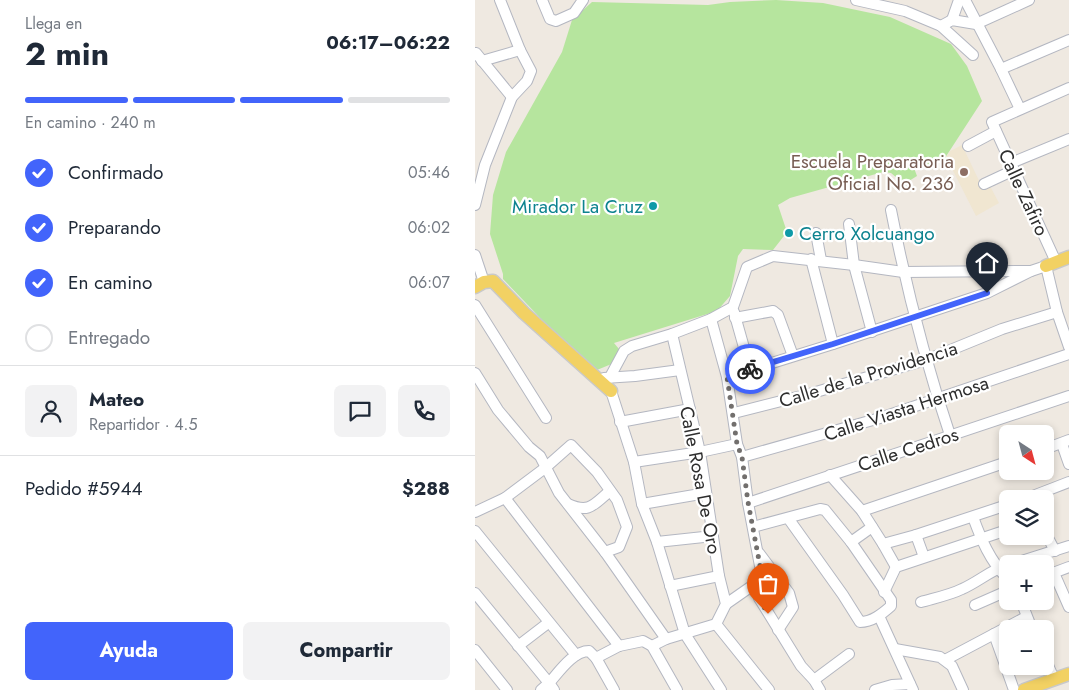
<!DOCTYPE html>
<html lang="es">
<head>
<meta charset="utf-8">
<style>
	:root { --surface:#fff; --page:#f2f2f3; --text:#1f2937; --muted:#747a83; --line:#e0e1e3; --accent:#4264fb }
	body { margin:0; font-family:Jost,sans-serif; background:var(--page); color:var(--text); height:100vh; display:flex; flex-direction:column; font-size:19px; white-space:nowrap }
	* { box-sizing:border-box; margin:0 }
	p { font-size:16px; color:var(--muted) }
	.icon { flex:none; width:28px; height:28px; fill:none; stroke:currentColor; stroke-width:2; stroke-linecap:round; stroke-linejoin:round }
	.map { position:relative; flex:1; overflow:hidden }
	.details { display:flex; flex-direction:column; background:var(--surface); width:475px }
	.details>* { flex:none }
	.needle { width:32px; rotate:144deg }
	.buttons { position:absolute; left:524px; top:425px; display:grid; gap:10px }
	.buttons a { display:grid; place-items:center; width:55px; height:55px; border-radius:8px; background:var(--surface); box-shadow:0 2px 8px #0003; font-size:25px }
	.pin { position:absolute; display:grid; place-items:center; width:42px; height:42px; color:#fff; margin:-51px -21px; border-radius:50% 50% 50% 0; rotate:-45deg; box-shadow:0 0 5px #0007 }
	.pin .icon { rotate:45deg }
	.courier { position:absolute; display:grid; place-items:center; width:50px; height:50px; margin:-25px; border:4px solid #4264fb; border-radius:50%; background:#fff; color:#222; box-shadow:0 1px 6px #0007 }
	.overview em { font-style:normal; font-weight:700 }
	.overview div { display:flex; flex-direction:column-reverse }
	.overview { display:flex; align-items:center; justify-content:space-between; height:85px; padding:0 25px }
	h1 { font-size:32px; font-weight:700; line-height:38px }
	.bar { display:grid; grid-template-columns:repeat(4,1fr); gap:8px 5px; align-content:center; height:60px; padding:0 25px }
	.bar i { height:6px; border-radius:4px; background:var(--line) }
	.bar .on { background:var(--accent) }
	.bar p { grid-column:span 4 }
	.line { display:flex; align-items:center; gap:12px; padding:0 25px; border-top:1px solid var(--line) }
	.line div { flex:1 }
	.round { display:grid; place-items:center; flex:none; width:52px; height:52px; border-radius:8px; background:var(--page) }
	ol { padding:0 25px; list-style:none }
	li { display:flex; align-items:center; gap:15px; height:55px }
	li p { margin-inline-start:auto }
	li .icon { padding:5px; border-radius:50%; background:var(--accent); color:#fff; stroke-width:4 }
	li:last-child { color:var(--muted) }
	li i { width:28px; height:28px; border:2px solid var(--line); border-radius:50% }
	.cta { display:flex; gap:10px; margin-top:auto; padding:10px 25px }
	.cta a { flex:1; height:58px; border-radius:8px; background:var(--accent); color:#fff; font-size:20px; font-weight:700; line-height:58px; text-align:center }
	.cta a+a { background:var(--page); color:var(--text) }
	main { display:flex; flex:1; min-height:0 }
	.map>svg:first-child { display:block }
	.education { fill:#f0e6d1 }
	.green { fill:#b6e59e }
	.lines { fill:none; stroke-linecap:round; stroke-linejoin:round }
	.minor-casing { stroke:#b4b7c1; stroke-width:12 }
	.major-casing { stroke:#c9c9c9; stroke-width:15 }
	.minor { stroke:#fff; stroke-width:10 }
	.major { stroke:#f2d163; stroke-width:12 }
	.done { stroke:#726f6d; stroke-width:5; stroke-dasharray:0 9 }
	.route { stroke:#4264fb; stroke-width:6 }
	.education-dot { fill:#8d6e63; stroke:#fff; stroke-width:2 }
	.culture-dot { fill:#0f9aa8; stroke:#fff; stroke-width:2 }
	.labels { text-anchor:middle; stroke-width:4.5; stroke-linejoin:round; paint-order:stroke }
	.education-label { font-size:19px; fill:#785e54; stroke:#fff; text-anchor:end }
	.street-label { font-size:19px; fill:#2e2e2e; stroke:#fff }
	.culture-label { font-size:19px; fill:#0d838f; stroke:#fff; text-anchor:end }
</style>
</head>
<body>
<main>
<section class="details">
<div class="overview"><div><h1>2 min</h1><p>Llega en</p></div><em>06:17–06:22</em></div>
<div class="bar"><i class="on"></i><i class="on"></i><i class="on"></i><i></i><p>En camino · 240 m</p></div>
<ol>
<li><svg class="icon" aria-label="check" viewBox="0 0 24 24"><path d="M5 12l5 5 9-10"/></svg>Confirmado<p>05:46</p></li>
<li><svg class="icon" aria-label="check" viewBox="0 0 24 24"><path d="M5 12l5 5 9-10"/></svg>Preparando<p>06:02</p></li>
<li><svg class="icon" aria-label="check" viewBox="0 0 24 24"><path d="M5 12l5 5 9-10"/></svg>En camino<p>06:07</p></li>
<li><i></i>Entregado</li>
</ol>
<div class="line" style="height:90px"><a class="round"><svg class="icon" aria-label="person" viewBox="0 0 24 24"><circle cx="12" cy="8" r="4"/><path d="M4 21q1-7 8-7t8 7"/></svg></a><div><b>Mateo</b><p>Repartidor · 4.5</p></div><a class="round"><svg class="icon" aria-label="chat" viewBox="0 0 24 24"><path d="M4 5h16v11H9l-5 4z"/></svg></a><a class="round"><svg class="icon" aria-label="phone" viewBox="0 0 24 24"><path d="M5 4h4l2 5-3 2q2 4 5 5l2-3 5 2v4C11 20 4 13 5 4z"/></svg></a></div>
<div class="line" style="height:65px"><div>Pedido #5944</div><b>$288</b></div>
<div class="cta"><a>Ayuda</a><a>Compartir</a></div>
</section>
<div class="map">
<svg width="594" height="690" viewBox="0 0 594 690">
	<rect width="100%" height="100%" fill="#efe9e1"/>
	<polygon class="education" points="487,145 508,189 515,186 524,203 501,216 471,157 475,151"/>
	<polygon class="green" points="301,0 348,3 415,17 476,44 492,66 507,101 468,161 439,168 442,176 429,184 416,173 408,172 315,198 303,205 312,232 298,250 268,249 263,256 255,296 242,311 139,343 144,349 139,363 117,372 28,279 28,274 15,234 18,195 31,152 87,52 97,20 117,2 233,5 255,2"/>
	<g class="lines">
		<defs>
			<g id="minor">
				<polyline points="67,0 75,19 81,21 99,13 108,0"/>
				<polyline points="381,0 430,11 466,26 498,55"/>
				<polyline points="490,0 526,69 545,109"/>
				<polyline points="477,20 484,0"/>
				<polyline points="466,26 477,20 501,24 554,0"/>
				<polyline points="1,53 37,97"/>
				<polyline points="7,61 45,50"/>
				<polyline points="526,69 594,40"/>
				<polyline points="493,146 521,131"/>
				<polyline points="536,163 594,139"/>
				<polyline points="509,184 539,170"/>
				<polyline points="0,205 10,165 37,97 52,81 56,71 45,50 25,0"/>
				<path d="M416 210C431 287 450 361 475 435"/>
				<polyline points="374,224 379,265 397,332"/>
				<polyline points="341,233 346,260"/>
				<polyline points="0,255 9,282"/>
				<polyline points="336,259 358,344"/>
				<polyline points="581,262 517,122 594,88"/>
				<polyline points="0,305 71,418"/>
				<polyline points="259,312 275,369"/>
				<polyline points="260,318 298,311 303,315 318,356"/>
				<polyline points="236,319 252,377 262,444 267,457 273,503 286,571 281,590 284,598 326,666 339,680 345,690"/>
				<polyline points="197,334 225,452 244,576 251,604 241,624"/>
				<polyline points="0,373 23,410 54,447 65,456 84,493 130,552 191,639"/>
				<polyline points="135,377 149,351 157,346 197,334 236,319 258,307 272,267 298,256 379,265 428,272 556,271"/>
				<polyline points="252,377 358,344 512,293 556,271 571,266 582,312 594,347"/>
				<polyline points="129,378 160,376 205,370"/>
				<polyline points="136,391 159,462 167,504 182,542 210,634 246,690"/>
				<polyline points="259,413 334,394 451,360 527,329 582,312"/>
				<polyline points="145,422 215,409"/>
				<polyline points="587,444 594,464"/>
				<polyline points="570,449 594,440"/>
				<polyline points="267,457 405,418 594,354"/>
				<polyline points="159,462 225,452 262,444"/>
				<polyline points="355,475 387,511 408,544 421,567"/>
				<polyline points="30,498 144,646"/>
				<polyline points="550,499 594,482"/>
				<polyline points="273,503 594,396"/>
				<path d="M93 504C115 514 119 504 135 491"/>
				<polyline points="167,504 231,493"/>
				<polyline points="387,511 532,462"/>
				<polyline points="0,512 30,498 70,468 96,445 122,472 142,500 152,527 144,547 130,552"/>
				<path d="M498 517C506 539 515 561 532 578"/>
				<path d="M278 527 345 509 350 510 376 542 416 600V606C407 614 397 622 385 622L368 595 313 518"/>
				<polyline points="0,531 101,655"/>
				<polyline points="570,532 580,551"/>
				<polyline points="441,535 449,557"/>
				<polyline points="182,542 238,536"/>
				<polyline points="376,542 397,527"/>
				<polyline points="408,544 441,535 532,505"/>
				<polyline points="284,553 314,593 318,607 303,630"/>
				<polyline points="537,564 594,546"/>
				<polyline points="579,573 594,607"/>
				<polyline points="570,576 594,567"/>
				<polyline points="195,586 244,576"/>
				<polyline points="409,592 421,567 532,530"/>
				<path d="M0 593 74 683C84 672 98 651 114 651L121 658 144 646 168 641 177 646 202 690"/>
				<polyline points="546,601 557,629"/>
				<path d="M446 602C460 598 475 595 487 589 503 582 516 570 532 565"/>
				<polyline points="251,604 284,581"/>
				<polyline points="500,605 532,591"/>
				<polyline points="404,616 438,690"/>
				<polyline points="241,624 294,690"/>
				<polyline points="519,634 539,690"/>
				<polyline points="43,646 73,623"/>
				<polyline points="177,646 191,639 241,624"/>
				<polyline points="420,649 465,657 477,666 488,690"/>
				<polyline points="0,650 32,690"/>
				<polyline points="121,658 139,690"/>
				<polyline points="570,658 579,679"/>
				<polyline points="470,660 551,617"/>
				<polyline points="339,680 374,654"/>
				<polyline points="66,690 74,683 79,690"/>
				<polyline points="400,690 417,685 435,684"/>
			</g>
			<g id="major">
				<polyline points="571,266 594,257"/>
				<polyline points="0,287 9,282 18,281 49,313 136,391"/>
				<polyline points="549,690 594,674"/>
			</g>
		</defs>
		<use href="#minor" class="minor-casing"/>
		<use href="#major" class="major-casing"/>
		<use href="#minor" class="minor"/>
		<use href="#major" class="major"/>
	</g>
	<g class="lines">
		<polyline class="done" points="275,369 252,377 262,444 267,457 273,502 286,571 281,590 284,598 293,614"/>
		<polyline class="route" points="275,369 358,344 512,293"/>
	</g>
	<circle class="education-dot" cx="489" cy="172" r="5"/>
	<g class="culture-dot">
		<circle cx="178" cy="206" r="5"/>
		<circle cx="314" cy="233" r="5"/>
	</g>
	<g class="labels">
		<g class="education-label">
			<text x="479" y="168">Escuela Preparatoria<tspan x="479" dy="22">Oficial No. 236</tspan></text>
		</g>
		<g class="street-label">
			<text transform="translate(549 192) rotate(65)" y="7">Calle Zafiro</text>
			<text transform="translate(393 374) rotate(-17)" y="7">Calle de la Providencia</text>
			<text transform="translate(431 408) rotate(-18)" y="7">Calle Viasta Hermosa</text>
			<text transform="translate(433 449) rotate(-18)" y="7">Calle Cedros</text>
			<text transform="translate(226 480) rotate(79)" y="7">Calle Rosa De Oro</text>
		</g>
		<g class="culture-label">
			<text x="168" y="213">Mirador La Cruz</text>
			<text x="324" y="240" text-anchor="start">Cerro Xolcuango</text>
		</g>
	</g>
</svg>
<div class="buttons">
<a><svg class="needle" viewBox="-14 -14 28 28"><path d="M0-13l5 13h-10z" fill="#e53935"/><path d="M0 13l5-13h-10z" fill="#747a83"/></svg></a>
<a><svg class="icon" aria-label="layers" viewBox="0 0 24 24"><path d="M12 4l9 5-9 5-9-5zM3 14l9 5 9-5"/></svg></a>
<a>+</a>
<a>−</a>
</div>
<div class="pin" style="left:293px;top:614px;background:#ea580c"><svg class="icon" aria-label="bag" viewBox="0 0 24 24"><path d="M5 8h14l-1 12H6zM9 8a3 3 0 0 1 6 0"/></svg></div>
<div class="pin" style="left:512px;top:293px;background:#1f2937"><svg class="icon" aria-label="home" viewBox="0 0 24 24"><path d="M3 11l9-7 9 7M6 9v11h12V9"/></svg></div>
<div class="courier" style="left:275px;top:369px"><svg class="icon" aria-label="bike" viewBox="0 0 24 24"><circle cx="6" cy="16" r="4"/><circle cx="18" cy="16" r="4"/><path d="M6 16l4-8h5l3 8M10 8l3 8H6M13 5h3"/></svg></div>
</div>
</main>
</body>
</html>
